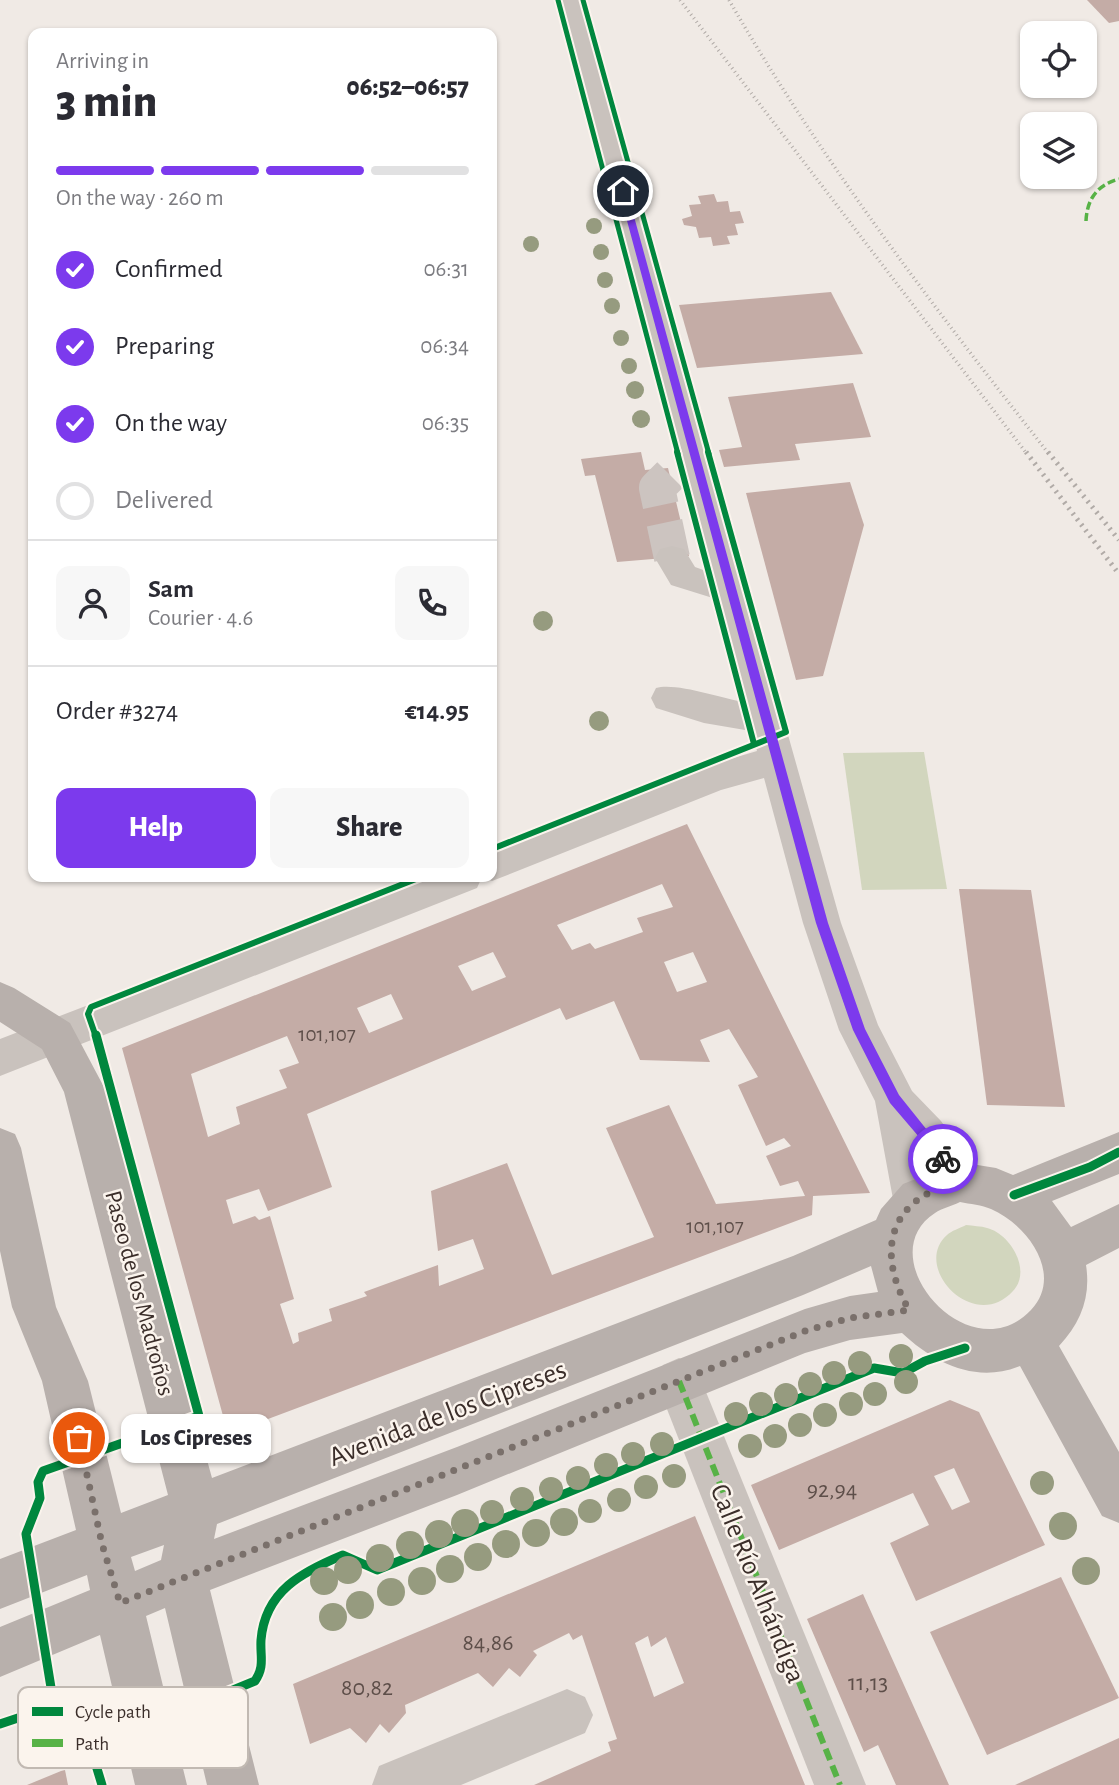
<!DOCTYPE html>
<html lang="en">
<head>
<meta charset="utf-8">
<style>
	:root { --surface:#fff; --page:#f7f7f7; --text:#2b2b33; --muted:#7c7c81; --line:#e1e1e2; --accent:#7c3aed }
	body { margin:0; font-family:"Alegreya Sans",sans-serif; background:var(--page); color:var(--text); height:100vh; display:flex; flex-direction:column; font-size:26px; white-space:nowrap }
	* { box-sizing:border-box; margin:0 }
	p { font-size:23px; color:var(--muted) }
	.icon { flex:none; width:38px; height:38px; fill:none; stroke:currentColor; stroke-width:2; stroke-linecap:round; stroke-linejoin:round }
	.map { position:relative; flex:1; overflow:hidden }
	.side { position:absolute; left:28px; top:28px; width:469px; height:854px; display:flex; flex-direction:column; background:var(--surface); border-radius:14px; box-shadow:0 2px 5px #0004 }
	.side>* { flex:none }
	.controls { position:absolute; left:1020px; top:21px; display:grid; gap:14px }
	.controls a { display:grid; place-items:center; width:77px; height:77px; border-radius:14px; background:var(--surface); box-shadow:0 2px 5px #0004; font-size:35px }
	.pin { position:absolute; display:grid; place-items:center; width:60px; height:60px; color:#fff; margin:-30px; border:4px solid #fff; border-radius:50%; box-shadow:0 2px 7px #0007 }
	.courier { position:absolute; display:grid; place-items:center; width:70px; height:70px; margin:-35px; border:5px solid #7c3aed; border-radius:50%; background:#fff; color:#222; box-shadow:0 2px 9px #0007 }
	.bubble { position:absolute; height:49px; border-radius:14px; background:var(--surface); box-shadow:0 2px 5px #0004; font-size:23px; font-weight:800; line-height:49px; text-align:center }
	.head em { font-style:normal; font-weight:800 }
	.head div { display:flex; flex-direction:column-reverse }
	.head { display:flex; align-items:center; justify-content:space-between; height:119px; padding:0 28px }
	h1 { font-size:46px; font-weight:800; line-height:52px }
	.bar { display:grid; grid-template-columns:repeat(4,1fr); gap:10px 7px; align-content:center; height:84px; padding:0 28px }
	.bar i { height:9px; border-radius:5px; background:var(--line) }
	.bar .selected { background:var(--accent) }
	.bar p { grid-column:span 4 }
	.line { display:flex; align-items:center; gap:18px; padding:0 28px; border-top:2px solid var(--line) }
	.line div { flex:1 }
	.round { display:grid; place-items:center; flex:none; width:74px; height:74px; border-radius:14px; background:var(--page) }
	ol { padding:0 28px; list-style:none }
	li { display:flex; align-items:center; gap:21px; height:77px }
	li p { margin-inline-start:auto }
	li .icon { padding:7px; border-radius:50%; background:var(--accent); color:#fff; stroke-width:4 }
	li:last-child { color:var(--muted) }
	li i { width:38px; height:38px; border:4px solid var(--line); border-radius:50% }
	.cta { display:flex; gap:14px; margin-top:auto; padding:14px 28px }
	.cta a { flex:1; height:80px; border-radius:14px; background:var(--accent); color:#fff; font-size:28px; font-weight:800; line-height:80px; text-align:center }
	.cta a+a { background:var(--page); color:var(--text) }
	.map>svg:first-child { display:block }
	.green { fill:#d2d6be }
	.building { fill:#c4aca6; fill-rule:evenodd }
	.lines { fill:none; stroke-linecap:round; stroke-linejoin:round }
	.minor-tunnel { stroke:#ccc4c0; stroke-width:36; stroke-dasharray:36 18; stroke-linecap:butt }
	.minor { fill:#c9c2bd; fill-rule:evenodd }
	.major { fill:#b8b0ac; fill-rule:evenodd }
	.rail-far1 { stroke:#b1aba7; stroke-width:3.5; stroke-dasharray:1 3.5; stroke-linecap:butt }
	.rail { stroke:#b1aba7; stroke-width:5; stroke-dasharray:2 5; stroke-linecap:butt }
	.quiet-far1 { stroke:#57b246; stroke-width:3.5; stroke-dasharray:8 3.5; stroke-linecap:butt }
	.quiet { stroke:#57b246; stroke-width:6; stroke-dasharray:12 6; stroke-linecap:butt }
	.cycleway-far2-casing { stroke:#fbf4ed; stroke-width:9 }
	.cycleway-far1-casing { stroke:#fbf4ed; stroke-width:10 }
	.cycleway-casing { stroke:#fbf4ed; stroke-width:13 }
	.cycleway-far2 { stroke:#00873e; stroke-width:5 }
	.cycleway-far1 { stroke:#00873e; stroke-width:6 }
	.cycleway { stroke:#00873e; stroke-width:9 }
	.tree { fill:#969b7f }
	.route { fill:#7c3aed }
	.done { stroke:#7a706b; stroke-width:7; stroke-dasharray:0 12.6 }
	.labels { text-anchor:middle; stroke-width:5; stroke-linejoin:round; paint-order:stroke }
	.number-label { font-size:21px; fill:#5d4e49 }
	.street-label { font-size:24px; fill:#3b2e2a; stroke:#fbf4ed }
	.near-number-label { font-size:24px; fill:#5d4e49 }
	.near-street-label { font-size:28px; fill:#3b2e2a; stroke:#fbf4ed }
	.key { fill:#fbf4ed; stroke:#c1b9b2; stroke-width:2 }
	.key-label { font-size:19px; fill:#3b2e2a }
</style>
</head>
<body>
<div class="map">
<svg width="1119" height="1785" viewBox="0 0 1119 1785">
	<rect width="100%" height="100%" fill="#f0eae5"/>
	<g class="green">
		<polygon points="924,752 947,889 862,890 843,753"/>
		<path d="M966 1225C973 1226 981 1226 987 1228 1011 1234 1032 1271 1013 1291 974 1334 911 1267 947 1235 951 1231 960 1228 966 1225Z"/>
	</g>
	<g class="building">
		<polygon points="1087,0 1119,0 1119,21 1109,23"/>
		<polygon points="714,194 717,202 728,201 730,212 740,211 744,223 735,224 738,235 727,236 730,244 713,246 711,237 699,238 696,227 684,225 682,219 692,216 689,205 701,204 698,196"/>
		<polygon points="831,292 863,354 697,368 679,305"/>
		<polygon points="853,383 871,437 795,444 800,460 724,467 719,450 742,447 728,397"/>
		<polygon points="641,452 645,470 668,468 689,556 617,562 595,475 585,476 581,459"/>
		<polygon points="850,482 864,525 823,676 796,680 746,493"/>
		<path d="M687 824 870 1193 813 1196 812 1215 228 1434 122 1048ZM662 884 673 907 637 918 643 932 595 949 590 943 572 950 557 925ZM493 952 506 977 472 991 458 966ZM693 952 707 982 677 992 664 962ZM391 994 403 1019 369 1033 357 1008ZM614 1001 640 1060 710 1062 700 1040 729 1029 758 1077 738 1085 766 1146 784 1138 791 1146 766 1156 780 1186 798 1181 805 1196 716 1204 669 1105 606 1128 654 1237 552 1275 507 1163 431 1191 438 1251 473 1239 484 1269 439 1286 438 1265 364 1292 367 1296 329 1309 332 1321 298 1333 299 1341 293 1344 280 1304 294 1299 270 1216 259 1220 255 1216 233 1224 226 1200 259 1189 268 1211 332 1187 307 1114 560 1008 566 1020ZM287 1036 299 1063 279 1070 287 1088 236 1107 240 1124 208 1137 191 1074Z"/>
		<polygon points="959,889 1031,890 1065,1107 987,1105"/>
		<path d="M950 1400 979 1412 1045 1545 916 1601 890 1543 929 1525 913 1493 779 1550 751 1485ZM954 1468 970 1502 952 1510 934 1476Z"/>
		<path d="M695 1516 805 1785H534L611 1751 608 1742 617 1739 582 1635 573 1640 569 1633 533 1651 537 1655 520 1677 509 1668 493 1687 478 1673 405 1705 406 1713 389 1733 380 1724 366 1743 350 1728 310 1744 293 1684ZM648 1636 651 1647 666 1637 684 1683 654 1697 635 1643Z"/>
		<polygon points="1061,1577 1119,1698 987,1755 930,1632"/>
		<polygon points="863,1594 949,1785 896,1785 878,1745 864,1752 807,1619"/>
		<polygon points="1119,1738 1119,1785 1015,1785"/>
		<polygon points="65,1770 68,1785 27,1785 61,1771"/>
	</g>
	<g class="lines">
		<polyline class="minor-tunnel" points="670,475 657,488 672,558"/>
		<g class="minor">
			<path d="M557 0H581L841 923 878 1025 912 1091 941 1121 974 1168 980 1182 974 1196 959 1202 944 1196 933 1180 937 1199 930 1213 915 1219 900 1213 893 1199 875 1101 839 1030 803 923 764 778 721 790 505 876 492 881 482 877 477 888 0 1076V1039L421 877H492V849L700 768 757 751 751 731 704 723 656 708 651 698 656 688C675 682 721 698 744 702L716 599 671 585 655 558 660 549 672 546 684 549 695 567 709 572Z"/>
			<polygon points="679,1358 695,1365 866,1785 814,1785 656,1381 663,1365"/>
			<polygon points="567,1689 585,1697 593,1715 585,1733 461,1785 372,1785 379,1766"/>
		</g>
		<path class="major" d="M0 982 14 988 70 1023 105 1089 212 1478 793 1256 876 1220 881 1209 903 1184 959 1162 996 1168 1013 1175 1119 1132V1174L1052 1201 1071 1227 1119 1204V1248L1086 1265C1091 1297 1081 1322 1059 1346L1119 1452V1523L1102 1516 1020 1366C976 1384 934 1363 902 1333L850 1340 805 1353 457 1495 210 1590 259 1785H207L165 1608 146 1616 187 1785H135L100 1635 0 1677V1627L90 1590 87 1575 0 1609V1559L76 1530 42 1381 12 1307 0 1251V1128L15 1134 21 1148 56 1307 88 1381 121 1513 168 1495 64 1092 42 1049 0 1022ZM960 1202C970 1204 982 1205 991 1209 1028 1225 1064 1275 1031 1310 970 1375 867 1257 935 1213 942 1208 952 1206 960 1202ZM871 1266 878 1292 850 1296 805 1309 457 1447 214 1539 217 1524 803 1295ZM164 1545 161 1560 135 1571 131 1557Z"/>
		<g class="rail-far1">
			<polyline points="680,0 1027,454"/>
			<path d="M729 0C821 160 935 309 1049 454"/>
		</g>
		<g class="rail">
			<polyline points="1026,452 1119,574"/>
			<polyline points="1048,452 1119,540"/>
		</g>
		<path class="quiet-far1" d="M1086 221C1087 199 1097 185 1119 179"/>
		<polyline class="quiet" points="679,1381 840,1785"/>
		<defs>
			<g id="cycleway-far2">
				<polyline points="558,0 678,454"/>
				<polyline points="583,0 709,454"/>
			</g>
			<g id="cycleway-far1">
				<polyline points="677,452 754,744"/>
				<polyline points="492,849 786,732 708,452"/>
				<polyline points="96,1037 88,1014 91,1007 421,877"/>
			</g>
			<g id="cycleway">
				<polyline points="1014,1195 1090,1167 1119,1152"/>
				<polyline points="54,1706 26,1534 40,1498 38,1482 43,1471 199,1416 96,1035"/>
				<polyline points="0,1724 54,1706 81,1716 102,1785"/>
				<path d="M92 1748 255 1681C265 1666 260 1657 261 1640 265 1591 302 1572 343 1555L377 1570 874 1368 903 1373 925 1361 965 1348"/>
			</g>
		</defs>
		<use href="#cycleway-far2" class="cycleway-far2-casing"/>
		<use href="#cycleway-far1" class="cycleway-far1-casing"/>
		<use href="#cycleway" class="cycleway-casing"/>
		<use href="#cycleway-far2" class="cycleway-far2"/>
		<use href="#cycleway-far1" class="cycleway-far1"/>
		<use href="#cycleway" class="cycleway"/>
	</g>
	<g class="tree">
		<circle cx="594" cy="226" r="8"/>
		<circle cx="531" cy="244" r="8"/>
		<circle cx="601" cy="252" r="8"/>
		<circle cx="605" cy="280" r="8"/>
		<circle cx="612" cy="306" r="8"/>
		<circle cx="621" cy="338" r="8"/>
		<circle cx="629" cy="366" r="8"/>
		<circle cx="635" cy="390" r="9"/>
		<circle cx="641" cy="419" r="9"/>
		<circle cx="543" cy="621" r="10"/>
		<circle cx="599" cy="721" r="10"/>
		<circle cx="901" cy="1356" r="12"/>
		<circle cx="860" cy="1363" r="12"/>
		<circle cx="834" cy="1373" r="12"/>
		<circle cx="906" cy="1382" r="12"/>
		<circle cx="810" cy="1384" r="12"/>
		<circle cx="875" cy="1394" r="12"/>
		<circle cx="786" cy="1395" r="12"/>
		<circle cx="761" cy="1404" r="12"/>
		<circle cx="851" cy="1404" r="12"/>
		<circle cx="736" cy="1414" r="12"/>
		<circle cx="825" cy="1415" r="12"/>
		<circle cx="800" cy="1425" r="12"/>
		<circle cx="775" cy="1436" r="12"/>
		<circle cx="662" cy="1444" r="12"/>
		<circle cx="750" cy="1446" r="12"/>
		<circle cx="633" cy="1454" r="12"/>
		<circle cx="606" cy="1465" r="12"/>
		<circle cx="674" cy="1476" r="12"/>
		<circle cx="578" cy="1478" r="12"/>
		<circle cx="1042" cy="1483" r="12"/>
		<circle cx="646" cy="1487" r="12"/>
		<circle cx="551" cy="1489" r="12"/>
		<circle cx="522" cy="1499" r="12"/>
		<circle cx="619" cy="1500" r="12"/>
		<circle cx="590" cy="1511" r="12"/>
		<circle cx="492" cy="1512" r="12"/>
		<circle cx="564" cy="1522" r="14"/>
		<circle cx="465" cy="1523" r="14"/>
		<circle cx="1063" cy="1526" r="14"/>
		<circle cx="536" cy="1533" r="14"/>
		<circle cx="439" cy="1534" r="14"/>
		<circle cx="506" cy="1544" r="14"/>
		<circle cx="410" cy="1545" r="14"/>
		<circle cx="478" cy="1557" r="14"/>
		<circle cx="380" cy="1558" r="14"/>
		<circle cx="450" cy="1569" r="14"/>
		<circle cx="348" cy="1570" r="14"/>
		<circle cx="1086" cy="1571" r="14"/>
		<circle cx="324" cy="1581" r="14"/>
		<circle cx="422" cy="1581" r="14"/>
		<circle cx="391" cy="1592" r="14"/>
		<circle cx="360" cy="1605" r="14"/>
		<circle cx="333" cy="1617" r="14"/>
	</g>
	<polygon class="route" points="623,188 627,191 828,923 865,1029 899,1095 947,1155 949,1159 943,1165 890,1103 853,1030 816,923 619,191"/>
	<g class="lines">
		<path class="done" d="M79 1438 102 1544 120 1603 805 1331 850 1318 909 1310C875 1251 889 1198 959 1182L943 1159"/>
	</g>
	<g class="labels">
		<g class="number-label">
			<text x="327" y="1041">101,107</text>
			<text x="715" y="1233">101,107</text>
		</g>
		<g class="street-label">
			<text transform="translate(140 1293) rotate(75)" y="8">Paseo de los Madroños</text>
		</g>
		<g class="near-number-label">
			<text x="832" y="1497">92,94</text>
			<text x="488" y="1650">84,86</text>
			<text x="868" y="1690">11,13</text>
			<text x="367" y="1695">80,82</text>
		</g>
		<g class="near-street-label">
			<text transform="translate(447 1412) rotate(-21)" y="10">Avenida de los Cipreses</text>
			<text transform="translate(759 1583) rotate(68)" y="10">Calle Río Alhándiga</text>
		</g>
	</g>
	<rect x="18" y="1687" width="230" height="81" rx="10" class="key"/>
	<rect x="32" y="1707" width="31" height="9" fill="#00873e"/>
	<rect x="32" y="1739" width="31" height="8" fill="#57b246"/>
	<g class="key-label">
		<text x="75" y="1718">Cycle path</text>
		<text x="75" y="1750">Path</text>
	</g>
</svg>
<div class="controls">
<a><svg class="icon" aria-label="locate" viewBox="0 0 24 24"><circle cx="12" cy="12" r="6"/><path d="M12 2v4M12 18v4M2 12h4M18 12h4"/></svg></a>
<a><svg class="icon" aria-label="layers" viewBox="0 0 24 24"><path d="M12 4l9 5-9 5-9-5zM3 14l9 5 9-5"/></svg></a>
</div>
<div class="pin" style="left:79px;top:1438px;background:#ea580c"><svg class="icon" aria-label="bag" viewBox="0 0 24 24"><path d="M5 8h14l-1 12H6zM9 8a3 3 0 0 1 6 0"/></svg></div>
<div class="pin" style="left:623px;top:191px;background:#1f2937"><svg class="icon" aria-label="home" viewBox="0 0 24 24"><path d="M3 11l9-7 9 7M6 9v11h12V9"/></svg></div>
<div class="courier" style="left:943px;top:1159px"><svg class="icon" aria-label="bike" viewBox="0 0 24 24"><circle cx="6" cy="16" r="4"/><circle cx="18" cy="16" r="4"/><path d="M6 16l4-8h5l3 8M10 8l3 8H6M13 5h3"/></svg></div>
<div class="bubble" style="left:121px;top:1414px;width:150px">Los Cipreses</div>
<section class="side">
<div class="head"><div><h1>3 min</h1><p>Arriving in</p></div><em>06:52–06:57</em></div>
<div class="bar"><i class="selected"></i><i class="selected"></i><i class="selected"></i><i></i><p>On the way · 260 m</p></div>
<ol>
<li><svg class="icon" aria-label="check" viewBox="0 0 24 24"><path d="M5 12l5 5 9-10"/></svg>Confirmed<p>06:31</p></li>
<li><svg class="icon" aria-label="check" viewBox="0 0 24 24"><path d="M5 12l5 5 9-10"/></svg>Preparing<p>06:34</p></li>
<li><svg class="icon" aria-label="check" viewBox="0 0 24 24"><path d="M5 12l5 5 9-10"/></svg>On the way<p>06:35</p></li>
<li><i></i>Delivered</li>
</ol>
<div class="line" style="height:126px"><a class="round"><svg class="icon" aria-label="person" viewBox="0 0 24 24"><circle cx="12" cy="8" r="4"/><path d="M4 21q1-7 8-7t8 7"/></svg></a><div><b>Sam</b><p>Courier · 4.6</p></div><a class="round"><svg class="icon" aria-label="phone" viewBox="0 0 24 24"><path d="M5 4h4l2 5-3 2q2 4 5 5l2-3 5 2v4C11 20 4 13 5 4z"/></svg></a></div>
<div class="line" style="height:91px"><div>Order #3274</div><b>€14.95</b></div>
<div class="cta"><a>Help</a><a>Share</a></div>
</section>
</div>
</body>
</html>
